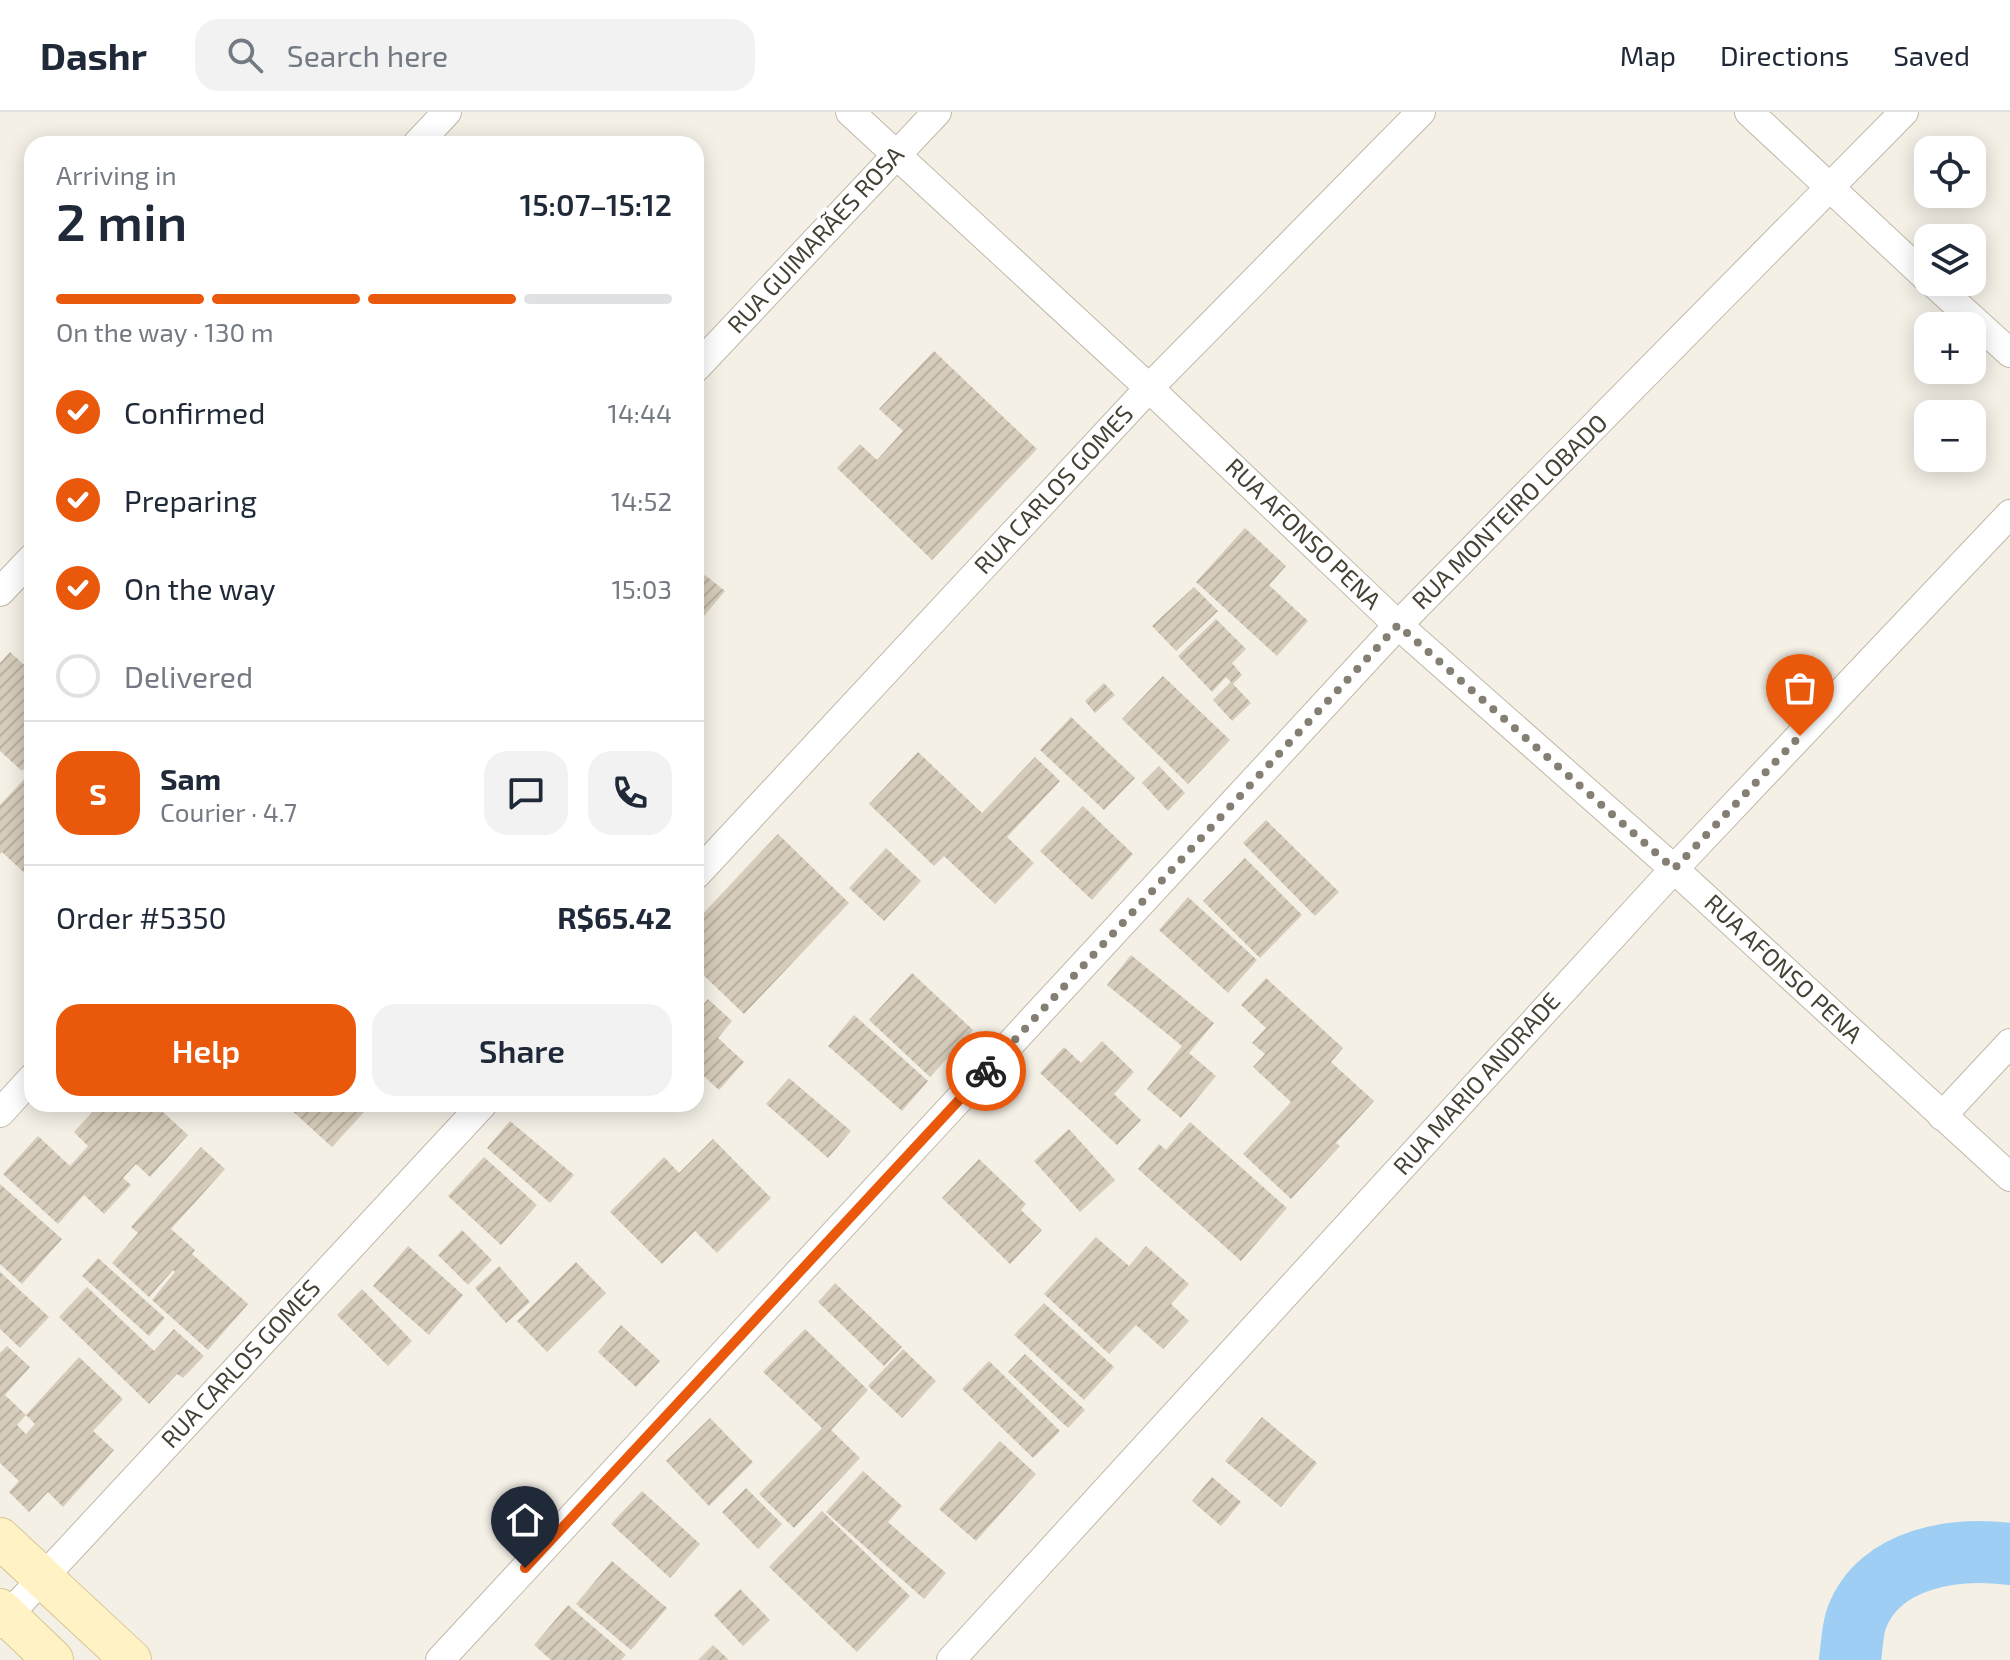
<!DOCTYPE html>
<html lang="en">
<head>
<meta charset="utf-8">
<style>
	:root { --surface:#fff; --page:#f2f2f3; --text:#1f2937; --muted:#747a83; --line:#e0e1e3; --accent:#ea580c }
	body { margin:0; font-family:"Exo 2",sans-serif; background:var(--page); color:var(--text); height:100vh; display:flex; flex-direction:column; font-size:30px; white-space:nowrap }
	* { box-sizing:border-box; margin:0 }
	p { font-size:26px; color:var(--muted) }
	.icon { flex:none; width:44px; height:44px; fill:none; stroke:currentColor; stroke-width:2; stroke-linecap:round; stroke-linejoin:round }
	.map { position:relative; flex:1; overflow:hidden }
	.side { position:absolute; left:24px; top:24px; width:680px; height:976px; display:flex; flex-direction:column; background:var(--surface); border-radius:24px; box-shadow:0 4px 20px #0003 }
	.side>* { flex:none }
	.buttons { position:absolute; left:1914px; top:24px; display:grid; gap:16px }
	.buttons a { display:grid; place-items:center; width:72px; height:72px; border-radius:16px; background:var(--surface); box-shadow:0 4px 20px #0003; font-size:40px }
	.pin { position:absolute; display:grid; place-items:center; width:68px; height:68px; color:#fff; margin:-82px -34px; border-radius:50% 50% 50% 0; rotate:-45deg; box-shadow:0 0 8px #0007 }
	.pin .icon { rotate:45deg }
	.courier { position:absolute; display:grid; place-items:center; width:80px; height:80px; margin:-40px; border:6px solid #ea580c; border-radius:50%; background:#fff; color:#222; box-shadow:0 2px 10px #0007 }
	.head em { font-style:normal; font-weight:600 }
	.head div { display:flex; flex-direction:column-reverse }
	.head { display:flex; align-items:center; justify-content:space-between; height:136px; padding:0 32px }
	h1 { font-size:52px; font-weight:600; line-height:60px }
	.bar { display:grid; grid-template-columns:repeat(4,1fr); gap:12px 8px; align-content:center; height:96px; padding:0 32px }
	.bar i { height:10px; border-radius:6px; background:var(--line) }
	.bar .active { background:var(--accent) }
	.bar p { grid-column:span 4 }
	.line { display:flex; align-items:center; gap:20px; padding:0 32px; border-top:2px solid var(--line) }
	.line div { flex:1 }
	.round { display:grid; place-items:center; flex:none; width:84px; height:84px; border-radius:24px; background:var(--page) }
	ol { padding:0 32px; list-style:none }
	li { display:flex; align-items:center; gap:24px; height:88px }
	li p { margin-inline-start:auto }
	li .icon { padding:8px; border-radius:50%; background:var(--accent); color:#fff; stroke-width:4 }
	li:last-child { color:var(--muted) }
	li i { width:44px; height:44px; border:4px solid var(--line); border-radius:50% }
	.action { display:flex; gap:16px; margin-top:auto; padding:16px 32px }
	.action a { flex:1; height:92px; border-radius:24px; background:var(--accent); color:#fff; font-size:32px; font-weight:600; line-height:92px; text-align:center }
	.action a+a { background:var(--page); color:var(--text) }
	header { display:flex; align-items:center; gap:48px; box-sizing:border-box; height:112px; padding:0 40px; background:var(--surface); border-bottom:2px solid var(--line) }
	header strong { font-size:38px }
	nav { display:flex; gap:44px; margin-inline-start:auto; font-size:28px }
	.search { width:560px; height:72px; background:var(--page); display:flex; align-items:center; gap:20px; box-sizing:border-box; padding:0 28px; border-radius:24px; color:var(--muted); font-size:30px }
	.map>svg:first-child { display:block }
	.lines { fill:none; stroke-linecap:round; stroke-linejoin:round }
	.river { stroke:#9fcef4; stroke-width:62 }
	.building { fill:url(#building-hatch) }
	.street-casing { stroke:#c0b8a8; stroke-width:30 }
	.secondary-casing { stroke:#d6c694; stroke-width:42 }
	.street { stroke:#fff; stroke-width:28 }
	.secondary { stroke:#fff3c5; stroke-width:40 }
	.done { stroke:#847e73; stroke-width:8; stroke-dasharray:0 14.4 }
	.route { stroke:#ea580c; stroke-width:10 }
	.labels { text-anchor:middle; stroke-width:8; stroke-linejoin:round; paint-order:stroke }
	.street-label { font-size:24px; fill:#474135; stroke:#fff }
</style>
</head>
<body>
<header>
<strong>Dashr</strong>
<div class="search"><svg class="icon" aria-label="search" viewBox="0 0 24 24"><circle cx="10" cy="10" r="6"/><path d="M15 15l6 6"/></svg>Search here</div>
<nav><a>Map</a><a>Directions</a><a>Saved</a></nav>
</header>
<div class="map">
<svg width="2010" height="1548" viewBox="0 0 2010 1548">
	<defs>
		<pattern id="building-hatch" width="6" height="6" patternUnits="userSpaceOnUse" patternTransform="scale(2)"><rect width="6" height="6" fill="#d6ccbb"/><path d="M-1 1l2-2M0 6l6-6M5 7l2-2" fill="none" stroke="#b9b0a1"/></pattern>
	</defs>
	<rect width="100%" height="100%" fill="#f4f0e6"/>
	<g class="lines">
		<path class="river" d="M1850 1548C1852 1535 1852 1518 1857 1505 1880 1446 1954 1435 2010 1442"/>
	</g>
	<g class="building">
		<polygon points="934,239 1037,337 932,448 837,356 860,332 877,348 903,319 879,297"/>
		<polygon points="1245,416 1286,454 1269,473 1308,509 1277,544 1196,470"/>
		<polygon points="705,463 725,479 704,504 696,497 696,474"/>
		<polygon points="1194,475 1218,499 1176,539 1152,514"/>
		<polygon points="1216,507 1246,537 1232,551 1242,563 1233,572 1251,591 1232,609 1213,588 1231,570 1226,565 1212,580 1178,544"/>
		<polygon points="10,540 32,560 32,648 22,659 0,639 0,551"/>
		<polygon points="1163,564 1230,628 1188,672 1122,607"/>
		<polygon points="1104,571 1115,583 1095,601 1085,589"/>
		<polygon points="1071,605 1135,666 1104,698 1040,638"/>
		<polygon points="918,640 982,701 1035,645 1060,669 1007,725 1034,751 995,792 944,744 934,754 869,692"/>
		<polygon points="1159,654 1185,681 1168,699 1142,671"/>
		<polygon points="27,664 32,669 32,768 2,740 0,742 0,693"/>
		<polygon points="1083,694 1133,742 1092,788 1040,739"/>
		<polygon points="1266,708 1339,780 1315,804 1243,731"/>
		<polygon points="778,722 849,791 744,902 696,856 696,809"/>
		<polygon points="886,736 921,769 884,809 849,776"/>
		<polygon points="1245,746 1302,803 1260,846 1203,789"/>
		<polygon points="1188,785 1257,848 1228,881 1159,818"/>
		<polygon points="1131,843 1214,911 1189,941 1216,964 1181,1006 1147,977 1182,934 1107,873"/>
		<polygon points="912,861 973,918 930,965 869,908"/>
		<polygon points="1266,866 1343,936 1331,950 1374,989 1336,1031 1340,1034 1291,1087 1243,1042 1291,990 1253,955 1265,942 1252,931 1266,916 1241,893"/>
		<polygon points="708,887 732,909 718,926 744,950 719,978 696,957 696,892 700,896"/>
		<polygon points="854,903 928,969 902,999 828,934"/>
		<polygon points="1102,929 1134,960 1114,982 1141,1008 1117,1033 1040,961 1064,935 1081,951"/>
		<polygon points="789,966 851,1019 828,1046 766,992"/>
		<polygon points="100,992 154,992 188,1023 150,1065 136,1052 123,1066 131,1073 104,1102 84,1083 58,1112 3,1062 38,1024 70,1054 88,1034 74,1020"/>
		<polygon points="295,992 357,992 365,999 332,1035 290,997"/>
		<polygon points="510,1009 574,1063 550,1091 487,1036"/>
		<polygon points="1190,1010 1287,1096 1241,1149 1138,1057 1159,1032 1166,1038"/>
		<polygon points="1069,1017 1115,1068 1080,1100 1034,1049"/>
		<polygon points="713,1027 771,1086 717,1141 695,1119 662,1152 610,1100 664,1045 679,1061"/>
		<polygon points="201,1035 225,1057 171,1117 195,1138 192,1142 248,1192 208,1238 152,1188 175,1160 173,1158 149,1185 112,1151 138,1121 131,1115"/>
		<polygon points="484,1045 537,1093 501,1133 448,1084"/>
		<polygon points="979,1047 1026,1092 1021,1098 1042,1118 1010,1152 942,1086"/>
		<polygon points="0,1072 62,1127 22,1172 0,1152"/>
		<polygon points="462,1118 492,1148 468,1173 438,1143"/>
		<polygon points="1096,1125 1129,1154 1146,1134 1189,1172 1171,1192 1189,1209 1163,1237 1136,1213 1109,1242 1044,1182"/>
		<polygon points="408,1134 463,1183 429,1223 373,1174"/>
		<polygon points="98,1146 165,1206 149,1224 82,1164"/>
		<polygon points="576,1150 606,1181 547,1240 517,1209"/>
		<polygon points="499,1154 530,1190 506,1211 475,1176"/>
		<polygon points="0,1160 49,1205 20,1236 0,1217"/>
		<polygon points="835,1171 902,1235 884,1254 818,1190"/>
		<polygon points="87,1175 154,1239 174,1217 204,1244 183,1266 177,1262 149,1292 59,1205"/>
		<polygon points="362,1177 412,1229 388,1254 337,1203"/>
		<polygon points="1044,1191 1114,1255 1084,1288 1014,1223"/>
		<polygon points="621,1213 660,1249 636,1275 598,1240"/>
		<polygon points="805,1217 868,1278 831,1318 860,1346 794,1416 759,1382 822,1316 763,1260"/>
		<polygon points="7,1234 30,1255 5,1283 26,1303 17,1313 26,1322 35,1312 26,1303 79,1245 123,1287 93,1319 114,1338 63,1395 48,1380 29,1400 9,1380 19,1369 0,1351 0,1241"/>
		<polygon points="903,1237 936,1269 902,1306 868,1274"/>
		<polygon points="1025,1242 1085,1298 1068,1316 1008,1260"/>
		<polygon points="989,1249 1060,1319 1033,1346 962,1277"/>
		<polygon points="1262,1305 1317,1351 1281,1395 1225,1349"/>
		<polygon points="710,1306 753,1350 709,1394 666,1349"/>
		<polygon points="1000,1329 1036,1362 976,1429 939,1397"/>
		<polygon points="863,1359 902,1394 888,1410 946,1461 924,1487 826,1400"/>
		<polygon points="1212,1365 1241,1390 1221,1414 1192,1389"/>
		<polygon points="746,1376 782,1412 758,1437 722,1400"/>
		<polygon points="642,1379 700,1432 670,1466 611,1412"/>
		<polygon points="822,1399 910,1484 857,1540 769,1455"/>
		<polygon points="612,1449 667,1496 631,1538 576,1492"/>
		<polygon points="740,1477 770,1508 743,1534 714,1503"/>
		<polygon points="568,1493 626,1543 621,1548 551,1548 534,1533"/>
		<polygon points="713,1533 729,1548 698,1548"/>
	</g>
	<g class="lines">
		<defs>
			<g id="street">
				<polyline points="850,0 1149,276 1398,513 1674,757 2010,1065"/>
				<polyline points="1749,0 1928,167"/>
				<polyline points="417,32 447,0"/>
				<polyline points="1932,170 2010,241"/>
				<polyline points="696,256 937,0"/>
				<polyline points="0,480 32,446"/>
				<polyline points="696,763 1149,276 1421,0"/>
				<polyline points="0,1001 32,966"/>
				<polyline points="1942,1004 2010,931"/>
				<polyline points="0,1512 483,992"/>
				<polyline points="440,1548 1398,513 1904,0"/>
				<polyline points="951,1548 1674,757 2010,402"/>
			</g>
			<g id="secondary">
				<polyline points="0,1426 131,1548"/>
				<polyline points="0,1497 53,1548"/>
			</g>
		</defs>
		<use href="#street" class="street-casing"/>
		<use href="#secondary" class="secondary-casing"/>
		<use href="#street" class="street"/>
		<use href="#secondary" class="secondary"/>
	</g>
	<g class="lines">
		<polyline class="done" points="986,959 1398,513 1674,757 1800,624"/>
		<polyline class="route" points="525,1456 986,959"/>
	</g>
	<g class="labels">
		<g class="street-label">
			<text transform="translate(816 128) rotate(-47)" y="8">RUA GUIMARÃES ROSA</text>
			<text transform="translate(1054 378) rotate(-47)" y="8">RUA CARLOS GOMES</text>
			<text transform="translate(1510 400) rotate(-45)" y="8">RUA MONTEIRO LOBADO</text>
			<text transform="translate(1303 422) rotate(44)" y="8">RUA AFONSO PENA</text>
			<text transform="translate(1783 857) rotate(43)" y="8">RUA AFONSO PENA</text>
			<text transform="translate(1477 972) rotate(-48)" y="8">RUA MARIO ANDRADE</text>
			<text transform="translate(241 1252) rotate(-47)" y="8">RUA CARLOS GOMES</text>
		</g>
	</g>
</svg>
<div class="buttons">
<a><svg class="icon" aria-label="locate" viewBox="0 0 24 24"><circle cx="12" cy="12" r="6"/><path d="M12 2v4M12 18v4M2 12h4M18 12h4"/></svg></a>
<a><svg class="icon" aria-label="layers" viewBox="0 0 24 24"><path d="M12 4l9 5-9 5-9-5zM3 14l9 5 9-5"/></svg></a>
<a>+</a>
<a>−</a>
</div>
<div class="pin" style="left:1800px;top:624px;background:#ea580c"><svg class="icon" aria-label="bag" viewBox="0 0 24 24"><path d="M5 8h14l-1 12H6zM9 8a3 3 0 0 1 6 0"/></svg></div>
<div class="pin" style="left:525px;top:1456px;background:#1f2937"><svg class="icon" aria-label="home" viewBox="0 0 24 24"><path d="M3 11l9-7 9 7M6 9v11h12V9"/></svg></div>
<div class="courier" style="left:986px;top:959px"><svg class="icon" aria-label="bike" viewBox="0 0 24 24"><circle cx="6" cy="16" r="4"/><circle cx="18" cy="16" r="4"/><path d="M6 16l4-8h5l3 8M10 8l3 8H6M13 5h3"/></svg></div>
<section class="side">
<div class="head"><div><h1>2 min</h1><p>Arriving in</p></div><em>15:07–15:12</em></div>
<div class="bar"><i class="active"></i><i class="active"></i><i class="active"></i><i></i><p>On the way · 130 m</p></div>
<ol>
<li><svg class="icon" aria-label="check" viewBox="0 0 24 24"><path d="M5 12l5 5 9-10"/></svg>Confirmed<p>14:44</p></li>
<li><svg class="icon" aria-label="check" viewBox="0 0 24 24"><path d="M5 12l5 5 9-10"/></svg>Preparing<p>14:52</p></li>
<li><svg class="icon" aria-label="check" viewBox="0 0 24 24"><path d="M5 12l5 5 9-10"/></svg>On the way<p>15:03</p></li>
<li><i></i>Delivered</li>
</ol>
<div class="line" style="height:144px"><b class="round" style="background:var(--accent);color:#fff">S</b><div><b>Sam</b><p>Courier · 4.7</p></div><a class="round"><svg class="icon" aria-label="chat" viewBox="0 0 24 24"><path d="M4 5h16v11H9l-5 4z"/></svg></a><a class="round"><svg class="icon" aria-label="phone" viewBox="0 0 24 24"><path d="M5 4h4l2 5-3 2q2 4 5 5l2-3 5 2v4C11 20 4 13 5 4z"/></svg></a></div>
<div class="line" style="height:104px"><div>Order #5350</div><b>R$65.42</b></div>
<div class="action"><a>Help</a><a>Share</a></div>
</section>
</div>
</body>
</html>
